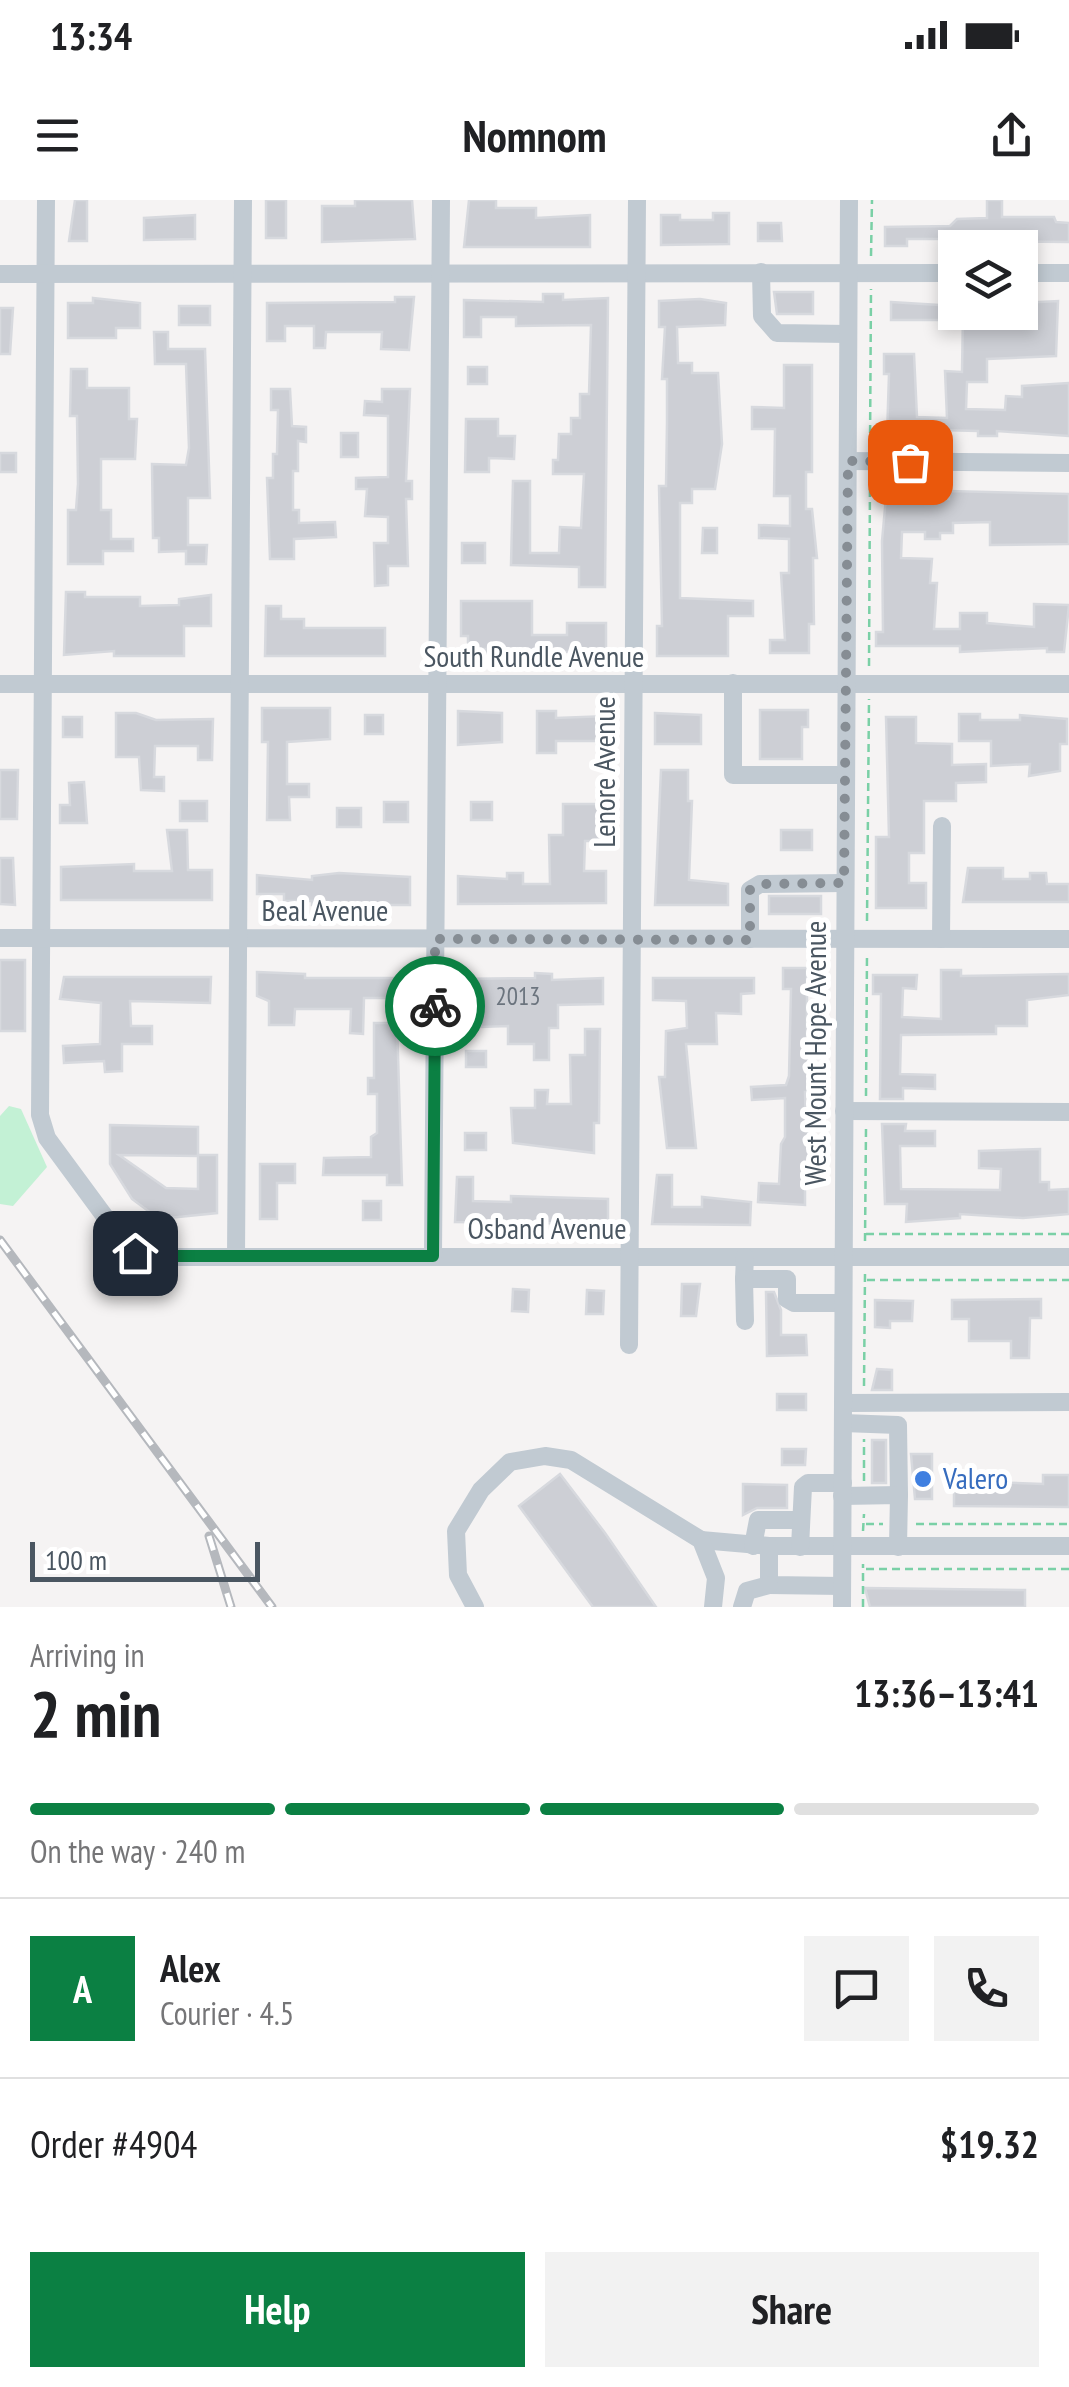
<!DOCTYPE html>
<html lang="en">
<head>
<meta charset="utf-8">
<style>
	:root { --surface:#fff; --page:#f2f2f2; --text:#202124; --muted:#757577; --line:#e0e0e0; --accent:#0b8043 }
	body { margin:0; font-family:"PT Sans Narrow",sans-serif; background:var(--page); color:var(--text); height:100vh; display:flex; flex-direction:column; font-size:38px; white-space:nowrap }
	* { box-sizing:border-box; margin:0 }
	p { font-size:32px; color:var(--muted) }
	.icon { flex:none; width:55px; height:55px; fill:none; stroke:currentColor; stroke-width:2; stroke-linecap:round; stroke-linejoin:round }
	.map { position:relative; height:1407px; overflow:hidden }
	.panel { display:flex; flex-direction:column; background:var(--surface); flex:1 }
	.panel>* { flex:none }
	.tools { position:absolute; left:938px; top:30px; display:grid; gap:20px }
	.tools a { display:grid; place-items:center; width:100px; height:100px; border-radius:0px; background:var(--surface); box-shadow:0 5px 15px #0003; font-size:50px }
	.scale { position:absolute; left:30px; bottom:25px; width:230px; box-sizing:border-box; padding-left:10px; border:5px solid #4a5661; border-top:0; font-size:28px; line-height:35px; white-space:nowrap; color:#4a5661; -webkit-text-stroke:8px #fff; paint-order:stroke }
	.pin { position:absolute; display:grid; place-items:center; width:85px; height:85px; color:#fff; margin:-42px; border-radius:20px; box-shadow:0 5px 15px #0006 }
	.courier { position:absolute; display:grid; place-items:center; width:100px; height:100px; margin:-50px; border:8px solid #0b8043; border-radius:50%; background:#fff; color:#222; box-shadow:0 2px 12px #0007 }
	.summary em { font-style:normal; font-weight:800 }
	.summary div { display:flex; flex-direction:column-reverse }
	.summary { display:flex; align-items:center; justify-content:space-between; height:170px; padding:0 30px }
	h1 { font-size:65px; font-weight:800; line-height:75px }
	.bar { display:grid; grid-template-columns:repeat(4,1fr); gap:15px 10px; align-content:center; height:120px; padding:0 30px }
	.bar i { height:12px; border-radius:8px; background:var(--line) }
	.bar .current { background:var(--accent) }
	.bar p { grid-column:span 4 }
	.line { display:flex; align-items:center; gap:25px; padding:0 30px; border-top:2px solid var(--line) }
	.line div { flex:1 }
	.round { display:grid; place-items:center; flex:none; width:105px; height:105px; border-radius:0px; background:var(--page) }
	.action { display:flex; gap:20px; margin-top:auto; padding:20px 30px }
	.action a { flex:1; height:115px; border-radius:0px; background:var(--accent); color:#fff; font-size:40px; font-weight:800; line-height:115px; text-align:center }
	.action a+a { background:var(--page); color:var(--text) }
	.status { display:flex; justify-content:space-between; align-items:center; height:70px; padding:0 50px; background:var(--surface); direction:ltr }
	.status svg { height:28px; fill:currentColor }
	header { display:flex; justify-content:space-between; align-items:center; height:130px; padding:0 30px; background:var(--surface); font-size:45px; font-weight:800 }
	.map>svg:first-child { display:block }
	.green { fill:#c3f1d5 }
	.building { fill:#cdcfd5; stroke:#d7d9de; stroke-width:2.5 }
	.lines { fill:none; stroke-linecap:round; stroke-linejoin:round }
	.path { stroke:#7ad0a6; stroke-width:2.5; stroke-dasharray:8 5; stroke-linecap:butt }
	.minor { stroke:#c1cad2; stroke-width:18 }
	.rail-casing { stroke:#b5b8bd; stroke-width:9 }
	.rail { stroke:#fff; stroke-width:5; stroke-dasharray:15; stroke-linecap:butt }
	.done { stroke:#868d94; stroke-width:10; stroke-dasharray:0 18 }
	.route { stroke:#0b8043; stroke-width:12 }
	.shop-dot { fill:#3f7fe0; stroke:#fff; stroke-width:4 }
	.labels { text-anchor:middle; stroke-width:10; stroke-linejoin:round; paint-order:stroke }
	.number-label { font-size:25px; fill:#6b747e }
	.street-label { font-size:30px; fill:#4a5661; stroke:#fff }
	.shop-label { font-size:30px; fill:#366cbe; stroke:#fff; text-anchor:start }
</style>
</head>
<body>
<div class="status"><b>13:34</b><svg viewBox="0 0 49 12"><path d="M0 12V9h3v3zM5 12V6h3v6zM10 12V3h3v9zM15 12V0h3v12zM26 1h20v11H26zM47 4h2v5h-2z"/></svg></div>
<header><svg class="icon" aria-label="menu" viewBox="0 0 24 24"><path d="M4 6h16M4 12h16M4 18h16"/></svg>Nomnom<svg class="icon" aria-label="share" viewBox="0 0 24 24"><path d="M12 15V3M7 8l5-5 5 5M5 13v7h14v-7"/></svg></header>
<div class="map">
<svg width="1069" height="1407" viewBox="0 0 1069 1407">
	<rect width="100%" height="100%" fill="#f5f3f3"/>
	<polygon class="green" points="9,906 21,909 47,967 13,1006 0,1004 0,916"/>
	<g class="building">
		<polygon points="75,0 87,0 87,41 69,41"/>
		<rect x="266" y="0" width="20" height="38"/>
		<polygon points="355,0 412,0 415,39 322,42 322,6 355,6"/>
		<polygon points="469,0 496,0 496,8 536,8 536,18 590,15 590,47 464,47"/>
		<polygon points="987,0 1002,0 1002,17 1054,17 1056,22 1069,23 1069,42 970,41 970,46 950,46 950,39 907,39 907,46 885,46 885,27 950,26 957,19 987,18"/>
		<polygon points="713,13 729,13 729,44 661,45 661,15 680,15 680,20 713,20"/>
		<polygon points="195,15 195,39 144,40 144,18"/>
		<polygon points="758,23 781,23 782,41 758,41"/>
		<polygon points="774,92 813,92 813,114 777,114"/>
		<polygon points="543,94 563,94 563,100 608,98 605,387 579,387 579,367 511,365 513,281 530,281 530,353 559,353 560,327 581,328 584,274 553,274 553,260 558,260 559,234 571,234 571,218 580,218 580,194 589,194 591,125 516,126 516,117 481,117 481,137 464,137 464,100 543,102"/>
		<polygon points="395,97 414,97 409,150 381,149 382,132 326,132 325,148 314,148 314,126 285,126 285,141 267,141 267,103 395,102"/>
		<polygon points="93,98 140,103 140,128 116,128 116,138 68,138 68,103 93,103"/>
		<polygon points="700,99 726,103 725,125 677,127 678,163 692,163 692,173 718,173 722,244 715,289 692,289 692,303 680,303 680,398 753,401 753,416 728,416 728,456 657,456 657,426 662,426 659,286 666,286 667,223 667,179 662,179 665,127 659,127 659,101"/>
		<polygon points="1058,101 1056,156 987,159 987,182 967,182 966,209 1005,210 1006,196 1022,197 1022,186 1069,183 1069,236 997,231 997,236 978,236 978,231 939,230 887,235 889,174 884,174 884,154 914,154 917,217 947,218 945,171 962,172 963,112 1020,112 1020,103"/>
		<polygon points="891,102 955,106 955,120 891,120"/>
		<rect x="179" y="106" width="31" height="19"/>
		<polygon points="0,108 13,108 10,154 0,154"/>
		<polygon points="154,132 168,132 168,149 205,149 210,298 188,298 188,345 207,345 206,364 186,364 186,351 159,352 159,338 153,338 152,264 186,265 189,248 186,164 155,164"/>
		<polygon points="784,165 812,165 812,272 806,272 806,309 812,309 817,358 813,358 814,424 809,424 809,453 770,453 770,440 785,440 781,373 789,373 789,339 759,338 759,325 790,326 790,296 774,296 775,229 752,229 752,207 784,208"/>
		<rect x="468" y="167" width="19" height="17"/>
		<polygon points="71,169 87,169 87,188 129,188 129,219 137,219 135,259 101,259 101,310 111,310 111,339 133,339 133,351 103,351 103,364 68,364 68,310 76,310 78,284 77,216 70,216"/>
		<polygon points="271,189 290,189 292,226 306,227 306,242 298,241 298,271 293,271 293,310 299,310 299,323 335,322 336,337 294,339 294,359 270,359 267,278 273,278 273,254 277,254 278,210 271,210"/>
		<polygon points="382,189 410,189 406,281 412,281 412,299 406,299 408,366 388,366 388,385 375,386 374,343 388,343 388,317 365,316 367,289 356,289 356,278 388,277 388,216 364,215 365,201 382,202"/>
		<polygon points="466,219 498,219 498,236 515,236 514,259 489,258 489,272 465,272"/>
		<rect x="341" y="233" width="17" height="24"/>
		<rect x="0" y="253" width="16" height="19"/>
		<polygon points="887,286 913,286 913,299 949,299 949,291 1069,294 1069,344 990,345 990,322 953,323 953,333 940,333 940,339 925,339 925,332 902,332 901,358 932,359 930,383 937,383 934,429 960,429 960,413 987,413 987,423 1034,427 1034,404 1069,405 1064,452 1047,452 1047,448 960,452 960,446 876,446 876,432 883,432 882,341"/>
		<polygon points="703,328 717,328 717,353 702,353"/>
		<rect x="462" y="343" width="23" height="20"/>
		<polygon points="66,392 85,392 85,397 140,397 140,406 179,405 179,399 211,395 211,426 184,426 184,456 114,456 114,451 64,455"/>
		<polygon points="461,401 532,401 532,435 567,435 567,423 606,423 606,450 485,456 485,449 468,449 468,436 461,436"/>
		<polygon points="266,406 281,406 281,419 304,419 304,428 385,428 385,456 265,456"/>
		<polygon points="262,508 330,508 330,539 287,542 287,584 309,584 309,597 289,597 290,620 267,620 268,542 262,542"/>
		<polygon points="760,510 808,510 808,527 802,527 802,559 760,559"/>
		<polygon points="458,511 502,513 502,542 458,545"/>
		<polygon points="537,511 556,511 556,518 608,516 608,541 556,541 556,553 537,553"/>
		<polygon points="116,513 136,513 156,520 213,519 212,560 198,560 198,546 155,546 154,577 164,577 164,591 141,590 139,557 116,557"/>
		<polygon points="655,513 701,515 701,544 655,544"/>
		<polygon points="959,514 980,514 980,520 1020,520 1020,515 1067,519 1067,544 1060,544 1060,571 1029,576 1030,564 991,566 991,541 959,541"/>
		<rect x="365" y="515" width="18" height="19"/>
		<rect x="63" y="517" width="19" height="20"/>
		<polygon points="886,517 916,517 916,543 952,544 952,565 986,564 986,582 956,583 956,601 924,601 924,653 909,653 909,683 926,683 926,708 876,708 876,637 889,637"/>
		<polygon points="0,570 18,570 17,619 0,619"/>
		<polygon points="661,570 688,570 688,601 692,601 689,680 728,684 728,705 655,705"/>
		<polygon points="84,582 87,623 60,623 60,605 70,605 69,583"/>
		<rect x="180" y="601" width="27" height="20"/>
		<rect x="384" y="602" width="24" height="20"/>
		<rect x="471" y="602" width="21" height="18"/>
		<polygon points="563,604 602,604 603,641 585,641 584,671 606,671 606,703 458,704 458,676 507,679 507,673 523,673 523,684 550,684 549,635 563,635"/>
		<rect x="337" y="608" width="24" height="19"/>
		<polygon points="167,630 187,630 188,670 212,670 212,700 61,700 61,667 134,664 134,671 172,671"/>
		<rect x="781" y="630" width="31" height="20"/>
		<polygon points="0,658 13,658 15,705 0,704"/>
		<polygon points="968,668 1003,668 1003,679 1030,679 1030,673 1046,673 1047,684 1069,684 1069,702 963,702"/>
		<polygon points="339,673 410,677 410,705 312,705 312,701 284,701 284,694 257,694 257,675 312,680 312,676"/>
		<rect x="769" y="696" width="52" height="18"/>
		<rect x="0" y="760" width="25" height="71"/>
		<polygon points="783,768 807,768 807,850 812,850 812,892 805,892 806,931 811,931 812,960 811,975 805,975 805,1005 758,1002 759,983 779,984 781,944 785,937 785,898 752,900 751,887 786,885 789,876 791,789 783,789"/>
		<polygon points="941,770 961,770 961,776 1069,774 1069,795 1027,800 1027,826 996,826 996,834 901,835 900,874 935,875 935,889 903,888 903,899 880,899 881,794 873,794 873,775 917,775 916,789 903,788 902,817 941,819"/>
		<polygon points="257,772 305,774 305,778 411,778 411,802 405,802 405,809 391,808 391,798 364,798 363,834 350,833 351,809 295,809 294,825 269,825 269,801 257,796"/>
		<polygon points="535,773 552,774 552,780 603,778 603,804 558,805 558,828 549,828 549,860 534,860 534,844 508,844 508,826 481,827 480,799 455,799 456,779 535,778"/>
		<polygon points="64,777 211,777 210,803 130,801 131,826 152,826 152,844 122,844 122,871 105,872 104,861 64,863 63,846 100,844 101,803 60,799"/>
		<polygon points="653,778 754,778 754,793 741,794 741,814 716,813 717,844 686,844 696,948 667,948 659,877 665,877 666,831 687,828 686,801 653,800"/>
		<polygon points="374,823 397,823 402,985 387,985 387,975 323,975 324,958 371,957 371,937 377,933 377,894 368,894 368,878 374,878"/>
		<polygon points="585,829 600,829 599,923 594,923 594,953 513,943 511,908 535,908 535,890 548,890 547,904 571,904 570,855 585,855"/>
		<rect x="466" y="851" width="20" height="16"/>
		<polygon points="882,924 906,924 905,931 935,931 935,946 900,946 901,989 1000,990 1001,969 979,968 979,951 1040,949 1040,982 1049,982 1049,990 1069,989 1069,1014 1023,1018 960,1014 960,1018 906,1022 907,1004 885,1004"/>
		<polygon points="110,925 198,927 198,956 119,955 166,988 198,989 198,955 217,955 217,1013 159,1019 132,999 110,964"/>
		<rect x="465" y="933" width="21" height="17"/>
		<polygon points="260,964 295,964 295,983 277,983 277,1019 260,1019"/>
		<polygon points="657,975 672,975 672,1007 702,1007 702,997 751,1002 750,1025 652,1024"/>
		<polygon points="457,977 473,977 473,1001 511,1002 511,996 608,999 608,1024 455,1022"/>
		<rect x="363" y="1001" width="18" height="19"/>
		<polygon points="682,1084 700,1084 696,1116 681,1116"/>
		<polygon points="513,1089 529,1090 528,1112 512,1111"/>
		<polygon points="587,1090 604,1091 603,1114 586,1114"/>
		<polygon points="766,1092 774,1092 781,1110 781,1135 806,1135 807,1155 767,1156"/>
		<polygon points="1041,1099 1041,1118 1030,1118 1029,1158 1011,1158 1011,1141 969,1141 969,1119 952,1119 952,1100"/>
		<polygon points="875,1100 913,1101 912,1121 890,1121 890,1128 875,1127"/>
		<polygon points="877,1169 892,1170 892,1190 872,1190"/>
		<rect x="777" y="1194" width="29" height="16"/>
		<rect x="872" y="1240" width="14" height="43"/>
		<polygon points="782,1249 806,1249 805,1265 782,1265"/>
		<polygon points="911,1254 932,1254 932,1299 915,1299"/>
		<polygon points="560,1274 605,1333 656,1407 593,1407 519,1306"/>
		<polygon points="1043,1275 1069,1275 1069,1307 954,1306 954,1290 988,1290 988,1282 1043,1284"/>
		<polygon points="743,1284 787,1285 787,1308 757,1308 743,1315"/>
		<polygon points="865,1388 1025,1390 1025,1407 870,1407"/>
	</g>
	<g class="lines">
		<g class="path">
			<polyline points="871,56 872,0"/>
			<polyline points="870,246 871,89"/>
			<polyline points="869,466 870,279"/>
			<polyline points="867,721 869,499"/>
			<polyline points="866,896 867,754"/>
			<polyline points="866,1034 1069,1034"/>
			<polyline points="865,1041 866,929"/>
			<polyline points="867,1080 1069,1080"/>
			<polyline points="864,1186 865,1074"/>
			<polyline points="864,1281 864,1239"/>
			<polyline points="866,1324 883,1324"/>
			<polyline points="916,1324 1069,1324"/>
			<polyline points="863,1331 864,1314"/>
			<polyline points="866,1369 1069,1369"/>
			<polyline points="863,1407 863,1364"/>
		</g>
		<g class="minor">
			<polyline points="46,0 40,915 47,938 128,1048 144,1057 1069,1057"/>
			<polyline points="761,72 762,116 777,133 848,134"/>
			<polyline points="1020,73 1069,73"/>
			<polyline points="0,74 955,73"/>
			<polyline points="848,261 1069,263"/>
			<polyline points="733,483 733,575 845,575"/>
			<polyline points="0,484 1069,484"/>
			<polyline points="0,738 1069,739"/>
			<polyline points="750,739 750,690 760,684 844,683"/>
			<polyline points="941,739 942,626"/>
			<polyline points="844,911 1069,912"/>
			<polyline points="433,1056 441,0"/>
			<polyline points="236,1057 243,0"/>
			<polyline points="745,1057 744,1079 787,1079 787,1099 794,1103 843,1103"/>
			<polyline points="744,1079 745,1121"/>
			<polyline points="629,1145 637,0"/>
			<polyline points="843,1203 1069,1202"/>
			<polyline points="843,1223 898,1225 899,1295"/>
			<polyline points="842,1296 899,1295 898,1347"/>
			<polyline points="701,1340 769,1346 1069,1346"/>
			<polyline points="753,1346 758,1320 800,1320"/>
			<polyline points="769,1346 769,1385 842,1386"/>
			<polyline points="800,1347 803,1287 808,1283 843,1283"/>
			<polyline points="475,1407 458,1375 456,1331 481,1290 510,1262 545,1256 571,1260 701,1340 716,1378 713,1407"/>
			<polyline points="742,1407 747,1391 769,1385"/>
			<polyline points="842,1407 849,0"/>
		</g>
		<defs>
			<g id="rail">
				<polyline points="0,1040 272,1407"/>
				<polyline points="209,1336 231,1407"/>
			</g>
		</defs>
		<use href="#rail" class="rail-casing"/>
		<use href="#rail" class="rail"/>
	</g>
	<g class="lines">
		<polyline class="done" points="435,806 435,739 750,740 750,690 760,684 844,683 848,261 910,262"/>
		<polyline class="route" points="135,1053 144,1056 433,1056 435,806"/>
	</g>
	<circle class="shop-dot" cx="923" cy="1279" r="10"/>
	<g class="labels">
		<g class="number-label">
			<text x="518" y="805">2013</text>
		</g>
		<g class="street-label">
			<text x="534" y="467">South Rundle Avenue</text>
			<text transform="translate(605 572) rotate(-90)" y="10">Lenore Avenue</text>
			<text x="325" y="721">Beal Avenue</text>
			<text transform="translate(816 853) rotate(-90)" y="10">West Mount Hope Avenue</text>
			<text x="547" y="1039">Osband Avenue</text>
		</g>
		<g class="shop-label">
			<text x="943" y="1289">Valero</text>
		</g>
	</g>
</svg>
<div class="tools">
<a><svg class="icon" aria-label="layers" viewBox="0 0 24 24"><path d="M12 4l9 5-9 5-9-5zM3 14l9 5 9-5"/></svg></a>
</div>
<div class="scale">100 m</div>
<div class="pin" style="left:910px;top:262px;background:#ea580c"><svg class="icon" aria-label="bag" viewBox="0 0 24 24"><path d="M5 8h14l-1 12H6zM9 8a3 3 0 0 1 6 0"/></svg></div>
<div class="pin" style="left:135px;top:1053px;background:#1f2937"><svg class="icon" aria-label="home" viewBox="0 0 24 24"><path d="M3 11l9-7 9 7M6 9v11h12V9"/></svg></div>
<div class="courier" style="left:435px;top:806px"><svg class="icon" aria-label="bike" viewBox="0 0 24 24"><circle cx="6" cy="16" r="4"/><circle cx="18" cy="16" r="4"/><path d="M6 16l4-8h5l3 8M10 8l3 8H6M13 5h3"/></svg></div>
</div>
<section class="panel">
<div class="summary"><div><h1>2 min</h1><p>Arriving in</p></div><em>13:36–13:41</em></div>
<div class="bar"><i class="current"></i><i class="current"></i><i class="current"></i><i></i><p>On the way · 240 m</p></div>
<div class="line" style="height:180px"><b class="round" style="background:var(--accent);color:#fff">A</b><div><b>Alex</b><p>Courier · 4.5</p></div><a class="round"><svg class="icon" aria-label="chat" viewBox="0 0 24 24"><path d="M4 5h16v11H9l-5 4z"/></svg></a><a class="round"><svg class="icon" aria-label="phone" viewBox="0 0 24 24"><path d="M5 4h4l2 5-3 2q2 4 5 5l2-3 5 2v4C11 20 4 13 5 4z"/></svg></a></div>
<div class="line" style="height:130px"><div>Order #4904</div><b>$19.32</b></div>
<div class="action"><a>Help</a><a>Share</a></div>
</section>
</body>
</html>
